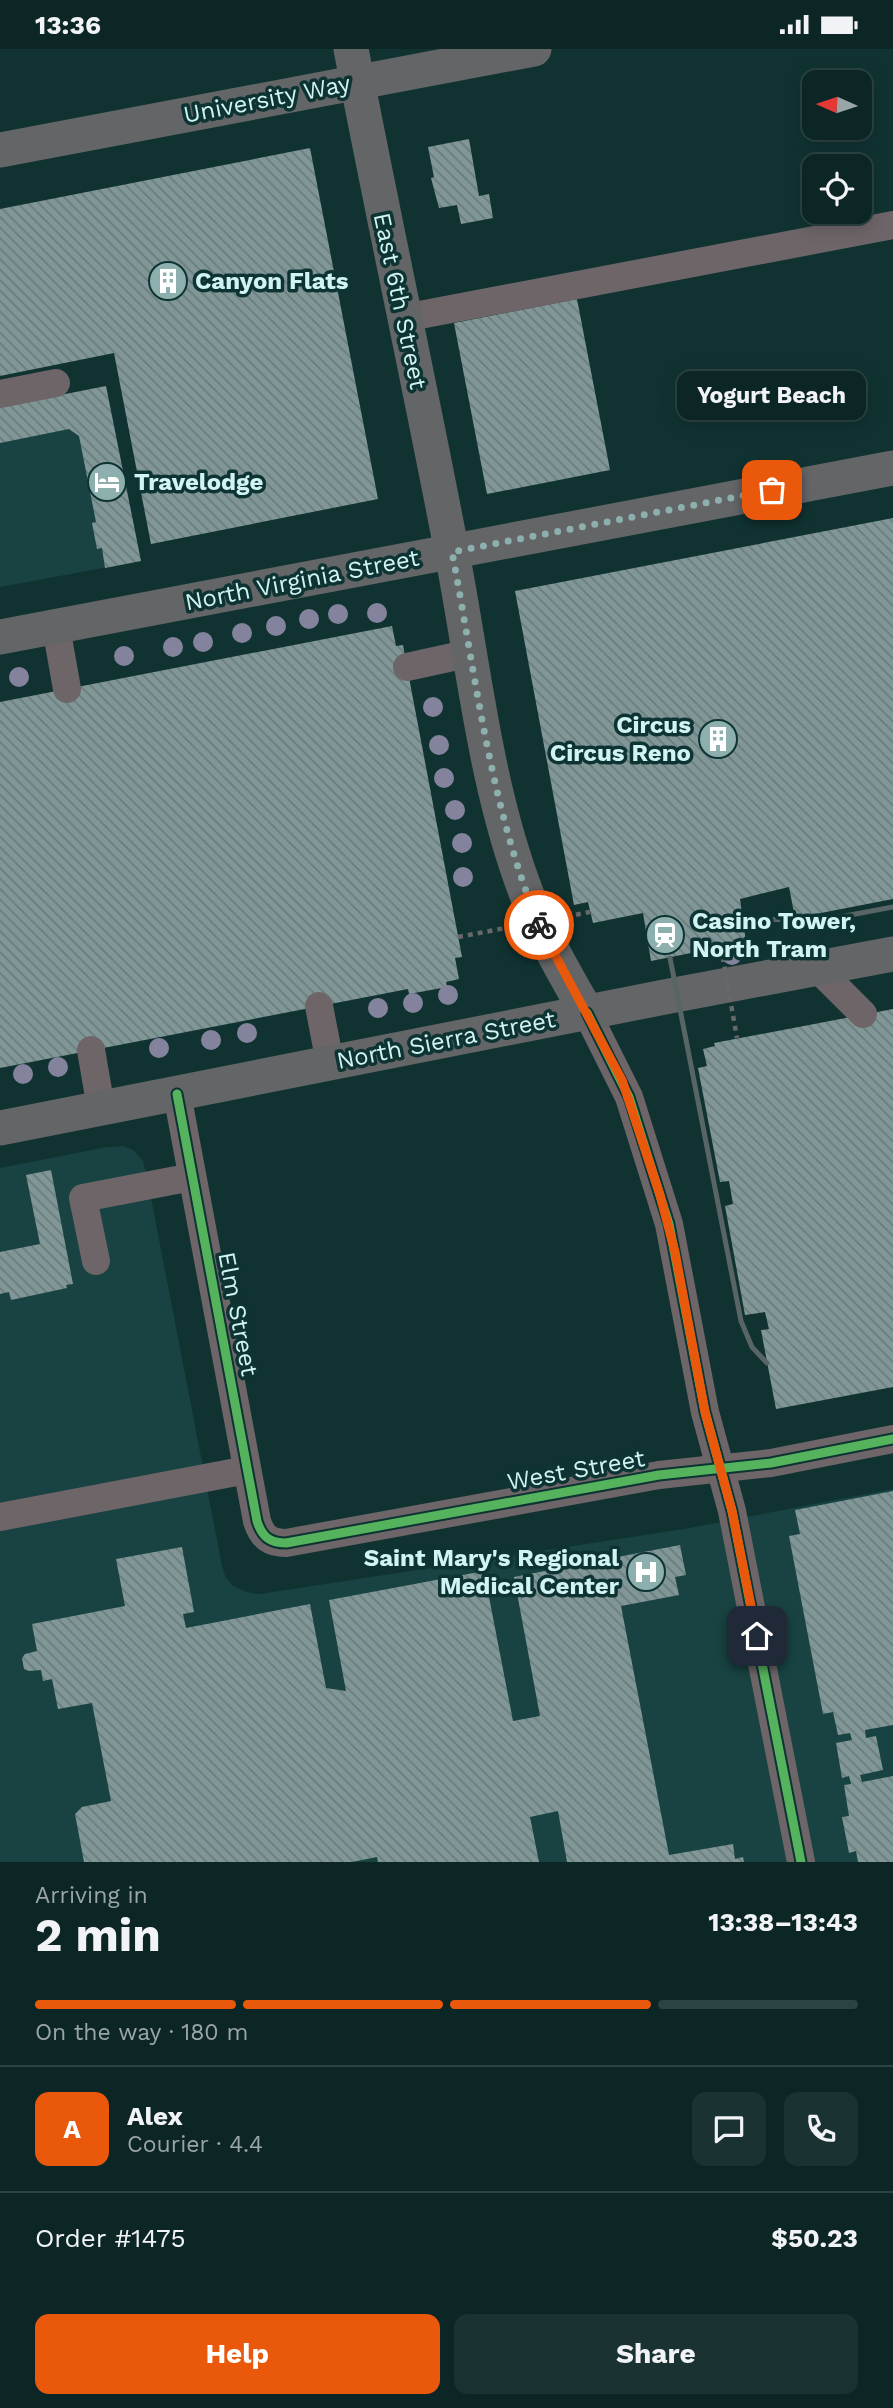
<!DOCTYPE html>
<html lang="en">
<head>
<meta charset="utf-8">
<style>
	:root { --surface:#0c2626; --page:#1a3232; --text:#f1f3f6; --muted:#9aa5a7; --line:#2c4343; --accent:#ea580c }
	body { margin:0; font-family:"Work Sans",sans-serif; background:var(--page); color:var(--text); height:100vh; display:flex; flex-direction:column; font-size:26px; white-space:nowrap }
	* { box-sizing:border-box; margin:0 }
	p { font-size:23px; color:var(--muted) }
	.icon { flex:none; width:38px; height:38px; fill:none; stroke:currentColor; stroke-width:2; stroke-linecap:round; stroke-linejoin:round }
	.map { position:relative; height:1813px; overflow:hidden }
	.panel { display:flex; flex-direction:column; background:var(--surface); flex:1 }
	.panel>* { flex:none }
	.needle { width:46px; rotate:273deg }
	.tools { position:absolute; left:802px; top:21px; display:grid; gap:14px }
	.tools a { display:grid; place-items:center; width:70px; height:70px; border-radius:14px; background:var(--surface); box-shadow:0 4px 18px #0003,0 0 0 2px var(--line); font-size:35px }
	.pin { position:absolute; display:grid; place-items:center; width:60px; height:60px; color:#fff; margin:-30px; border-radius:14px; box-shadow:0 4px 10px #0006 }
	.courier { position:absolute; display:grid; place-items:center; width:70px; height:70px; margin:-35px; border:5px solid #ea580c; border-radius:50%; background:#fff; color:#222; box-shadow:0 2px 9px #0007 }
	.bubble { position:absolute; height:49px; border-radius:14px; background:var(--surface); box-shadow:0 4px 18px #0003,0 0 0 2px var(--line); font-size:23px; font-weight:700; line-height:49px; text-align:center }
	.head em { font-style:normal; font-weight:700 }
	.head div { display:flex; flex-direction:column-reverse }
	.head { display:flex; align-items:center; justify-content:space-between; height:119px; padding:0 35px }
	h1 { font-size:46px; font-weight:700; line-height:52px }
	.bar { display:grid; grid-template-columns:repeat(4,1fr); gap:10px 7px; align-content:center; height:84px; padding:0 35px }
	.bar i { height:9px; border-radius:5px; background:var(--line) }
	.bar .current { background:var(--accent) }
	.bar p { grid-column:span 4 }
	.line { display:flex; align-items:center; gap:18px; padding:0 35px; border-top:2px solid var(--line) }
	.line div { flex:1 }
	.round { display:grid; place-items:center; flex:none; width:74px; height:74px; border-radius:14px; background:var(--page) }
	.primary-button { display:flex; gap:14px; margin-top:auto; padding:14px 35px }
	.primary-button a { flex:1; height:80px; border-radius:14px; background:var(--accent); color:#fff; font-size:28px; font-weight:700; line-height:80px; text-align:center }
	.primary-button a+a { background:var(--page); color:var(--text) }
	.status { display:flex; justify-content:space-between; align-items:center; height:49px; padding:0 35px; background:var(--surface); direction:ltr }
	.status svg { height:19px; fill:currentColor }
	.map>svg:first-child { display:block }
	.built { fill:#184342 }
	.building { fill:url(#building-back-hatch) }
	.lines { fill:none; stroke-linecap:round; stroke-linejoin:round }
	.minor { stroke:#6e6568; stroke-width:28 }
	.major { stroke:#636566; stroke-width:35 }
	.rail { stroke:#596565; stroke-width:5 }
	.path-bridge { stroke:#696869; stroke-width:4.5; stroke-dasharray:5 5; stroke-linecap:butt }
	.cycleway-casing { stroke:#0d3433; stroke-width:13 }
	.cycleway { stroke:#56b35d; stroke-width:9 }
	.tree { fill:#84839d }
	.done { stroke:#8db0ae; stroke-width:7; stroke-dasharray:0 12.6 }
	.route { stroke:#ea580c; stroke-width:9 }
	.labels { text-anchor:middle; stroke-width:7; stroke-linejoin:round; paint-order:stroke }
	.street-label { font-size:24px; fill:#d1f3f1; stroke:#0d3433 }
	.poi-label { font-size:24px; font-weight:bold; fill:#d1f3f1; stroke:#0d3433; text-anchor:start }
</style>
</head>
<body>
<div class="status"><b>13:36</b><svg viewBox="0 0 49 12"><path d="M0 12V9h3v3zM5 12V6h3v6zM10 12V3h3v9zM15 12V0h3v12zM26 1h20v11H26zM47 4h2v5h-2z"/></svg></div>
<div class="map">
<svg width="893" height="1813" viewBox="0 0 893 1813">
	<defs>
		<pattern id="building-back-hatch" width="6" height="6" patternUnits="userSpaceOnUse" patternTransform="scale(1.75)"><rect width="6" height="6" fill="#819797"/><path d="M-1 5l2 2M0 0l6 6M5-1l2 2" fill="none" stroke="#6a7c7b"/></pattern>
	</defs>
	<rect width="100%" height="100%" fill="#103332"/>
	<g class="built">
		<polygon points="106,337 141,512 0,538 0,358"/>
		<polygon points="123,1097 133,1101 143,1112 147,1128 222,1517 226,1529 233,1537 246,1543 260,1545 684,1480 893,1440 893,1813 0,1813 0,1119 107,1098"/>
	</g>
	<g class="building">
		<polygon points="469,90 479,147 489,145 493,169 461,175 457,156 439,159 431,129 434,128 428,98"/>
		<polygon points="310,99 378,450 151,495 114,304 0,327 0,160"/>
		<polygon points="577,250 610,421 487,445 454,274"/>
		<polygon points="106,337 141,512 105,519 102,499 97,500 92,474 96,473 79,387 69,380 0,394 0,358"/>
		<polygon points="893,469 893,850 795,869 789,838 740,850 746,893 651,912 643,864 593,874 588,853 574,856 515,542"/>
		<polygon points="392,577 396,597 403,596 407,618 462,908 455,909 459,930 446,933 447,938 409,945 408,940 0,1019 0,653"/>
		<polygon points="893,960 893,1338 776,1360 761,1281 769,1280 765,1263 745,1266 725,1157 733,1155 729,1132 720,1133 698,1019 707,1017 703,1000 715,997 714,994"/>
		<polygon points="51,1121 73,1235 66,1236 67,1239 11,1251 9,1243 0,1245 0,1203 40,1195 26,1126"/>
		<polygon points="893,1442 893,1676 865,1681 866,1689 876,1687 883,1721 860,1726 862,1733 893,1727 893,1813 858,1813 856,1802 849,1804 842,1768 849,1767 844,1736 851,1735 849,1727 842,1729 836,1694 852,1691 850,1684 838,1686 833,1663 823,1665 789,1487 800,1485 795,1461"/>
		<polygon points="680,1496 686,1526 675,1528 679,1546 621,1557 669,1806 733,1795 735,1810 743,1808 744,1813 567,1813 558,1762 530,1768 539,1813 378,1813 377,1808 352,1813 84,1813 75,1765 82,1758 111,1752 92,1654 58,1660 52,1630 43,1632 41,1621 29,1622 24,1620 22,1609 25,1605 37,1602 32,1575 125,1557 116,1510 182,1498 194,1563 183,1565 186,1579 310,1555 326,1639 346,1642 329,1551 484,1522 513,1672 540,1667 514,1528"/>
	</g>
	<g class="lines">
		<g class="minor">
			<polyline points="404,269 893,176"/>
			<polyline points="0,345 56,334"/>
			<polyline points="56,578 67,640"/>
			<polyline points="407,618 471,604"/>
			<polyline points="817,919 863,965"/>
			<polyline points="319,957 330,1014"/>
			<polyline points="587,964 629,1048 669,1175 705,1363 732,1462 801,1813"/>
			<polyline points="91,1001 101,1059"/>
			<path d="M177 1045 257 1472C262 1488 270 1494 286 1494L659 1426 771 1414 893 1390"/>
			<polyline points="96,1212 83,1149 192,1128"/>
			<polyline points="0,1468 247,1421"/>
		</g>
		<g class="major">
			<path d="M351 0C383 168 420 336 452 504 474 618 485 737 527 846 543 888 565 925 587 964"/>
			<polyline points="0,101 534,0"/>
			<polyline points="0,588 893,419"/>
			<polyline points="0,1079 680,945 893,905"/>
		</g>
		<g class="rail">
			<polyline points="743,871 829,870 893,858"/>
			<polyline points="670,909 741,1272 752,1298 767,1314"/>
		</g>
		<g class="path-bridge">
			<polyline points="458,888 590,863"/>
			<polyline points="721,898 737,989"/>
		</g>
		<defs>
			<g id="cycleway">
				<polyline points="587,964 629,1048 669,1175 705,1363 732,1462 801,1813"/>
				<path d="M177 1045 257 1472C262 1488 270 1494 286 1494L659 1426 771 1414 893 1390"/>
			</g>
		</defs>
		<use href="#cycleway" class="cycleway-casing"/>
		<use href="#cycleway" class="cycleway"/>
	</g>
	<g class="tree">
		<circle cx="377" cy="564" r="10"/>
		<circle cx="338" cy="565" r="10"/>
		<circle cx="309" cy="570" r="10"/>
		<circle cx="276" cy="577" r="10"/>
		<circle cx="242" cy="584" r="10"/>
		<circle cx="203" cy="593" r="10"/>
		<circle cx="173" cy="598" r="10"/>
		<circle cx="124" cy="607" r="10"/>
		<circle cx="19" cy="628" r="10"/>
		<circle cx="433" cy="658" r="10"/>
		<circle cx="439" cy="696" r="10"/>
		<circle cx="444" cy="729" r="10"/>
		<circle cx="455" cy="761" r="10"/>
		<circle cx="462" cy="794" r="10"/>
		<circle cx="463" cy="828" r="10"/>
		<circle cx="732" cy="906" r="10"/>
		<circle cx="448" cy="946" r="10"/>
		<circle cx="413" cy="954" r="10"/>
		<circle cx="378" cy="959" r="10"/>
		<circle cx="247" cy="984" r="10"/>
		<circle cx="211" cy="991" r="10"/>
		<circle cx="159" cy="999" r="10"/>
		<circle cx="58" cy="1018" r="10"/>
		<circle cx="23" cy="1025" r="10"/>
	</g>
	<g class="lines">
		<path class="done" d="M539 876C490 757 476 628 452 503L772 441"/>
		<polyline class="route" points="539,876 622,1031 660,1146 675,1203 705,1363 732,1462 757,1587"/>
	</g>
	<defs>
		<symbol id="building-disc" viewBox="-11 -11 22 22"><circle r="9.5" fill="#8db0ae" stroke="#0d3433"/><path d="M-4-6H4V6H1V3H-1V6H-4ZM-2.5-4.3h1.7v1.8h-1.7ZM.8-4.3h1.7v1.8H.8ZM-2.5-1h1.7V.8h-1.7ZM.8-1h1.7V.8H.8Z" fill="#fff"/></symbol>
		<symbol id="hotel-disc" viewBox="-11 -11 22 22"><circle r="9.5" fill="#8db0ae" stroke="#0d3433"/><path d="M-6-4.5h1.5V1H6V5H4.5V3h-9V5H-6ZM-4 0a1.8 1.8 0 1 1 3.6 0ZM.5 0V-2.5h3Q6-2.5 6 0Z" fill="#fff"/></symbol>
		<symbol id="station-disc" viewBox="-11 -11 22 22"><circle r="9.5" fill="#8db0ae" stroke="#0d3433"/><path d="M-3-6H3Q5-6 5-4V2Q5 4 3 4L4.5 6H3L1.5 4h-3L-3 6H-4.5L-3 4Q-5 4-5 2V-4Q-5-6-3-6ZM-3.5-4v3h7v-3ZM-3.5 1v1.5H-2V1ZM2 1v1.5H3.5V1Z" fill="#fff"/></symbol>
		<symbol id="hospital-disc" viewBox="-11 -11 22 22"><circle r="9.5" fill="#8db0ae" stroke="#0d3433"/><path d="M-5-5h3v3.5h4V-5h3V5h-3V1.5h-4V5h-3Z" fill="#fff"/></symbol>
	</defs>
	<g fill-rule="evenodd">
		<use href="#building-disc" x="146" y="210" width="44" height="44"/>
		<use href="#hotel-disc" x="85" y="411" width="44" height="44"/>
		<use href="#building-disc" x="696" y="668" width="44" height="44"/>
		<use href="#station-disc" x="643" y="864" width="44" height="44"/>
		<use href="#hospital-disc" x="624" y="1501" width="44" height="44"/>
	</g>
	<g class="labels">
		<g class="street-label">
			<text transform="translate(267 50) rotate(-11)" y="8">University Way</text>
			<text transform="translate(400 252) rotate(78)" y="8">East 6th Street</text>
			<text transform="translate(302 531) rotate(-11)" y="8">North Virginia Street</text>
			<text transform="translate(446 991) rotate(-11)" y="8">North Sierra Street</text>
			<text transform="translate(238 1265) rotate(79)" y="8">Elm Street</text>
			<text transform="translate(576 1421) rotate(-10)" y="8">West Street</text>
		</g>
		<g class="poi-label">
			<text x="195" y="240">Canyon Flats</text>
			<text x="134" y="441">Travelodge</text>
			<text x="691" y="684" text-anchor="end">Circus<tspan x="691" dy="28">Circus Reno</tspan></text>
			<text x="692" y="880">Casino Tower,<tspan x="692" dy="28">North Tram</tspan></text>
			<text x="619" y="1517" text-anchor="end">Saint Mary's Regional<tspan x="619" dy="28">Medical Center</tspan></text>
		</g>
	</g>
</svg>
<div class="tools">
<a><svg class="needle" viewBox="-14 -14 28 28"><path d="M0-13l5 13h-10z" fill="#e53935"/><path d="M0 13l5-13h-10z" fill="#9aa5a7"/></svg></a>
<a><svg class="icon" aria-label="locate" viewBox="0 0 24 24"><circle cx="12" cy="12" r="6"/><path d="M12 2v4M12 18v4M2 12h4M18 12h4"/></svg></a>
</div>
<div class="pin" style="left:772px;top:441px;background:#ea580c"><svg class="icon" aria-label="bag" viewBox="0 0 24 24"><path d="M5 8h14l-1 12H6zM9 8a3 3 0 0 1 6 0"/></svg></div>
<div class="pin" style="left:757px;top:1587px;background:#1f2937"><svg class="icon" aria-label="home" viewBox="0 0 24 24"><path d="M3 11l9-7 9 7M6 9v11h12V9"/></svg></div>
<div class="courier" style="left:539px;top:876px"><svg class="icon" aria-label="bike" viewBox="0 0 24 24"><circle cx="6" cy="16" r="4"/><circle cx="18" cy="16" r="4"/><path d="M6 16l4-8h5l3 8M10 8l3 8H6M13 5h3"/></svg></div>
<div class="bubble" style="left:677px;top:322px;width:189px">Yogurt Beach</div>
</div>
<section class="panel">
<div class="head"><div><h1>2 min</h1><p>Arriving in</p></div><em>13:38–13:43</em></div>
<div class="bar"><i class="current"></i><i class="current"></i><i class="current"></i><i></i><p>On the way · 180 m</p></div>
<div class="line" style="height:126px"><b class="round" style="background:var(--accent);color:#fff">A</b><div><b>Alex</b><p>Courier · 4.4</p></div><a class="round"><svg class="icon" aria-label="chat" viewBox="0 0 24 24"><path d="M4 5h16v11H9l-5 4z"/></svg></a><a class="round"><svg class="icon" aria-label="phone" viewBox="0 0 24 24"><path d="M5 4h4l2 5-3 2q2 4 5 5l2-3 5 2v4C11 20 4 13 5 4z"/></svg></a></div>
<div class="line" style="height:91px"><div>Order #1475</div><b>$50.23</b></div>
<div class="primary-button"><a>Help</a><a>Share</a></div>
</section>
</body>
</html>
